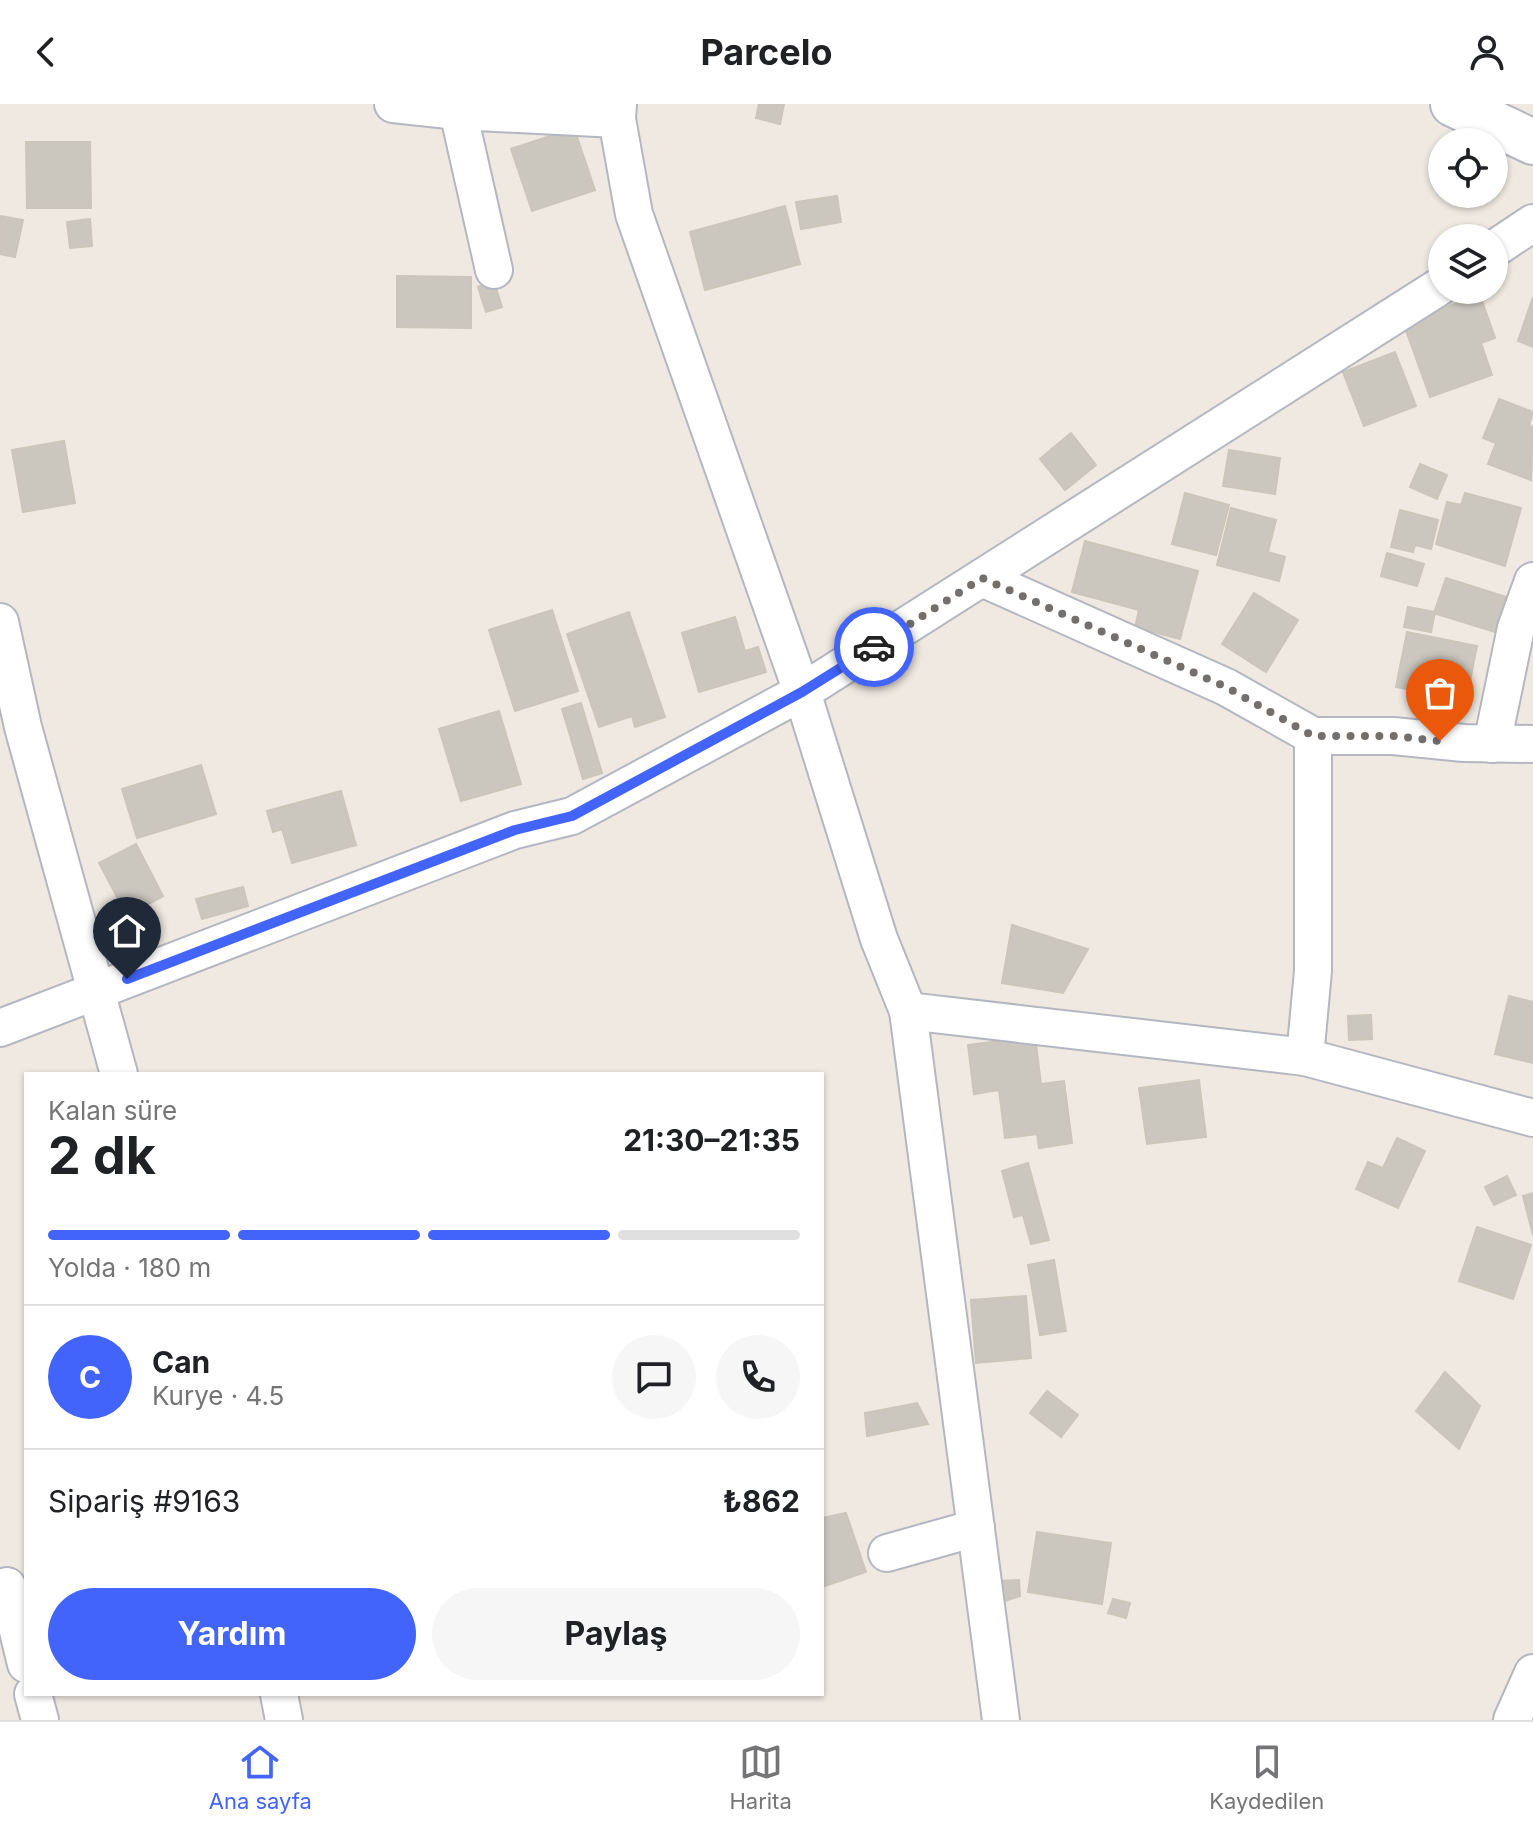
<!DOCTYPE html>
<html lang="tr">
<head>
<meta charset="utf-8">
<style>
	:root { --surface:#fff; --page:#f6f6f6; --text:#202124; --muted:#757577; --line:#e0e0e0; --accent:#4264fb }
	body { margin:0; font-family:Inter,sans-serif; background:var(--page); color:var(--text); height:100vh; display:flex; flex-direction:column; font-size:30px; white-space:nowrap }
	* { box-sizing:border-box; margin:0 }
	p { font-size:26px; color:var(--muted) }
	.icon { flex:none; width:44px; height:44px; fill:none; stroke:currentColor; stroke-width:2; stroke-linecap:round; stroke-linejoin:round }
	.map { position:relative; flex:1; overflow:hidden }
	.side { position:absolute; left:24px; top:968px; width:800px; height:624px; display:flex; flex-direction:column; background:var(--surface); border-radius:0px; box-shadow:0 2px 6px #0004 }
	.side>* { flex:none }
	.tools { position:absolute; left:1428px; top:24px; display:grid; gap:16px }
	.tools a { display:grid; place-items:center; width:80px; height:80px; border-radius:50%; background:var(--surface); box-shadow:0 2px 6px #0004; font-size:40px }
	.pin { position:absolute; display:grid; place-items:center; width:68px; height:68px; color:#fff; margin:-82px -34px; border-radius:50% 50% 50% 0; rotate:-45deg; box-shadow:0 0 8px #0007 }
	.pin .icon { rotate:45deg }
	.courier { position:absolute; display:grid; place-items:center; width:80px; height:80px; margin:-40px; border:6px solid #4264fb; border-radius:50%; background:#fff; color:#222; box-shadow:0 2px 10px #0007 }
	.head em { font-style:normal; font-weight:700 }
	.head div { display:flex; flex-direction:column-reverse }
	.head { display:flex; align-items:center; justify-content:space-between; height:136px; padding:0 24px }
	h1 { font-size:52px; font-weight:700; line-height:60px }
	.bar { display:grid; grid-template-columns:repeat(4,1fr); gap:12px 8px; align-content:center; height:96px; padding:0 24px }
	.bar i { height:10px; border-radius:6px; background:var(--line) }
	.bar .active { background:var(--accent) }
	.bar p { grid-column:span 4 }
	.line { display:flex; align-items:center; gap:20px; padding:0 24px; border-top:2px solid var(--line) }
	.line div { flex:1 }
	.round { display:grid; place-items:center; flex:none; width:84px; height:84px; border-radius:42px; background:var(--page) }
	.button { display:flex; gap:16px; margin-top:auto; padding:16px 24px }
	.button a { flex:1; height:92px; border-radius:48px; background:var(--accent); color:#fff; font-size:32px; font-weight:700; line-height:92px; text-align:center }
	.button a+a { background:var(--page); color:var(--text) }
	header { display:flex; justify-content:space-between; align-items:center; height:104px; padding:0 24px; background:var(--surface); font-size:36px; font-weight:700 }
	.tabs { display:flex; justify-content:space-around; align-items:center; height:112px; border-top:2px solid var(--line); background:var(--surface); font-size:22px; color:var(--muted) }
	.tabs a { display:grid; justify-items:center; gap:4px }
	.tabs .active { color:var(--accent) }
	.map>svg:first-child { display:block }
	.building { fill:#cbc7bf; stroke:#cbc5ba; stroke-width:2 }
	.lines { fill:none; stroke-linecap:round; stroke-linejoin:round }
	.minor-casing { stroke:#b4b7c1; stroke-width:40 }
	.tertiary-casing { stroke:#b4b7c1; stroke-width:48 }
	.minor { stroke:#fff; stroke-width:36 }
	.tertiary { stroke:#fff; stroke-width:44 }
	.done { stroke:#726f6d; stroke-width:8; stroke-dasharray:0 14.4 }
	.route { stroke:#4264fb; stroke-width:10 }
</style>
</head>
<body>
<header><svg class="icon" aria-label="back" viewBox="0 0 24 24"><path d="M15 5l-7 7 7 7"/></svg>Parcelo<svg class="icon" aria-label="person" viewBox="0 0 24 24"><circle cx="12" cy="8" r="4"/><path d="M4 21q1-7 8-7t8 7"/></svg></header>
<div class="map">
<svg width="1533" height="1616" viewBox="0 0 1533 1616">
	<rect width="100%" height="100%" fill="#efe9e1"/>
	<g class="building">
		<polygon points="759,0 784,0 780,20 756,14"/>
		<polygon points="574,24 595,86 532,107 511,45"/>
		<polygon points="26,38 90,38 91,104 27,104"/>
		<polygon points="837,92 841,118 801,125 796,98"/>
		<polygon points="785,102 800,160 705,186 690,128"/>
		<polygon points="0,112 23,116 15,153 0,150"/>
		<polygon points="90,115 92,142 70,144 67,118"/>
		<polygon points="397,172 471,173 471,224 397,223"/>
		<polygon points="494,178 502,203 486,208 478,183"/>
		<polygon points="1480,191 1495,234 1481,239 1492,271 1430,293 1403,218"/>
		<polygon points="1533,193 1533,243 1518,237"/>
		<polygon points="1395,248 1416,302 1364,322 1343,268"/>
		<polygon points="1499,295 1533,308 1529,321 1533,323 1531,376 1488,360 1496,339 1483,334"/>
		<polygon points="1071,329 1096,361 1065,386 1040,355"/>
		<polygon points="64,337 75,399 23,408 12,346"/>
		<polygon points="1229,346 1280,354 1275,390 1223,382"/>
		<polygon points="1420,360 1447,371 1437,395 1410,383"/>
		<polygon points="1185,389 1229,401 1216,451 1172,440"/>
		<polygon points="1465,389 1521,404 1505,462 1436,440 1447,398 1461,401"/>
		<polygon points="1231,404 1276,416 1268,448 1285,453 1279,477 1217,461"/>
		<polygon points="1400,406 1438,416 1431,445 1415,441 1413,448 1391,443"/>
		<polygon points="1085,437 1198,467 1180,535 1135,523 1139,506 1072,488"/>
		<polygon points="1387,449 1424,460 1417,482 1381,472"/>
		<polygon points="1446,474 1506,493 1495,528 1434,509"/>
		<polygon points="1254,489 1298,516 1266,568 1222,540"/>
		<polygon points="1408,503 1435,508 1431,528 1404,523"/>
		<polygon points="552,506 578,587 515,607 489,526"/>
		<polygon points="629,508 665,613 635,623 632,612 599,623 567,530"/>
		<polygon points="735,513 745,547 758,543 766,568 699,588 682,529"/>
		<polygon points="1407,528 1477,542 1466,597 1396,583"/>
		<polygon points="581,599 602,669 583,675 562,605"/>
		<polygon points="499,607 521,680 461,697 439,625"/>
		<polygon points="201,661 216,710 137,734 122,685"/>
		<polygon points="341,687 356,741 292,759 282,725 273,728 267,707"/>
		<polygon points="136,740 163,792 127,812 99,759"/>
		<polygon points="243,783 248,802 202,815 196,795"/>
		<polygon points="1012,821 1088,845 1063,889 1002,879"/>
		<polygon points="1509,892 1533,898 1533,959 1495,950"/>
		<polygon points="1371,911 1372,935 1349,936 1348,912"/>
		<polygon points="1035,932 1041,980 1064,977 1072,1039 1039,1044 1037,1030 1005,1034 999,986 974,990 968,941"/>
		<polygon points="1199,976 1206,1033 1147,1040 1139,984"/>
		<polygon points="1397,1034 1425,1047 1398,1104 1356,1085 1368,1058 1383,1064"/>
		<polygon points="1028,1059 1049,1136 1031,1140 1023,1111 1014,1113 1002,1067"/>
		<polygon points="1507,1072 1516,1091 1494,1101 1485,1083"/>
		<polygon points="1533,1089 1533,1131 1523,1092"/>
		<polygon points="1477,1123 1531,1141 1513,1195 1459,1177"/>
		<polygon points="1054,1156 1066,1227 1040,1231 1028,1161"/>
		<polygon points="1026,1192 1031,1254 976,1259 971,1196"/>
		<polygon points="1445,1268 1480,1302 1459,1345 1416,1307"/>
		<polygon points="1047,1287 1078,1311 1061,1333 1030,1309"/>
		<polygon points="917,1299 928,1320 867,1332 865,1309"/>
		<polygon points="846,1409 866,1468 822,1483 822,1414"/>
		<polygon points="1037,1428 1111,1439 1102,1500 1028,1488"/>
		<polygon points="1019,1476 1020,1492 1005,1497 999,1477"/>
		<polygon points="1113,1495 1130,1499 1126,1514 1108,1509"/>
	</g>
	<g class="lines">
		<defs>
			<g id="minor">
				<polyline points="393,0 458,7 617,15"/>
				<polyline points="618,0 617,15 634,110 802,588 879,835 908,907 1305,953 1533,1014"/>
				<polyline points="458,7 494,166"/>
				<polyline points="1494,145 1533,119"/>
				<polyline points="982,474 1226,583 1313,632 1393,632 1464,639 1533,640"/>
				<polyline points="0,518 23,623 119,970"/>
				<polyline points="1492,640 1516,524 1533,477"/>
				<polyline points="908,907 1001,1616"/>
				<polyline points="0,924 515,726 572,712 802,588 1442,181"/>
				<polyline points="1305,953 1313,867 1313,632"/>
				<polyline points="887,1449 976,1424"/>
				<polyline points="7,1482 26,1560"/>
				<polyline points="33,1590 40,1616"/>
				<polyline points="279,1590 284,1616"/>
				<polyline points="1512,1616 1533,1569"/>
			</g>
			<polyline id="tertiary" points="1453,0 1533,38"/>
		</defs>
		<use href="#minor" class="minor-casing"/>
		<use href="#tertiary" class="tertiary-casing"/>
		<use href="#minor" class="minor"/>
		<use href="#tertiary" class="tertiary"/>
	</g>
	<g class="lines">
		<polyline class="done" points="874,543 982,474 1226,583 1313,632 1393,632 1440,637"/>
		<polyline class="route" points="127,875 515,726 572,712 802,588 874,543"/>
	</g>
</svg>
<div class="tools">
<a><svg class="icon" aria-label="locate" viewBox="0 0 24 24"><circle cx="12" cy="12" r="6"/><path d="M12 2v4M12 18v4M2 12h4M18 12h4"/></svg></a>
<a><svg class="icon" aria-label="layers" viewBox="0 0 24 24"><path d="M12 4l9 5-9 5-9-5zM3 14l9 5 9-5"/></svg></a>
</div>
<div class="pin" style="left:1440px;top:637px;background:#ea580c"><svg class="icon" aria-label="bag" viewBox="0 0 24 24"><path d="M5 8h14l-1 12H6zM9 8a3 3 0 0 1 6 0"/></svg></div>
<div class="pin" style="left:127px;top:875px;background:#1f2937"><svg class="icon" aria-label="home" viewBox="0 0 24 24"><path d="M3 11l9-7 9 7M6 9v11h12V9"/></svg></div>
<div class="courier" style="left:874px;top:543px"><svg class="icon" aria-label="car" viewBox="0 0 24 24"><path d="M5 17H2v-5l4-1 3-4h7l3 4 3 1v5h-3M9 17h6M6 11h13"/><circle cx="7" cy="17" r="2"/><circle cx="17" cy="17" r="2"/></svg></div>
<section class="side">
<div class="head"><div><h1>2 dk</h1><p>Kalan süre</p></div><em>21:30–21:35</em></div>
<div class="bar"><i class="active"></i><i class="active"></i><i class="active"></i><i></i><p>Yolda · 180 m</p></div>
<div class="line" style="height:144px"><b class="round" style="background:var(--accent);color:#fff">C</b><div><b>Can</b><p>Kurye · 4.5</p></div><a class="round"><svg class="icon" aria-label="chat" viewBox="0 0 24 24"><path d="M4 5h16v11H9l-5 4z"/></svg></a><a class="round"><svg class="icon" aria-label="phone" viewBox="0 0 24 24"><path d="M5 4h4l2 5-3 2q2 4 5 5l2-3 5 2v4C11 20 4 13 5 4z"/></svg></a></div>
<div class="line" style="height:104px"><div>Sipariş #9163</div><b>₺862</b></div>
<div class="button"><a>Yardım</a><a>Paylaş</a></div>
</section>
</div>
<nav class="tabs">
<a class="active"><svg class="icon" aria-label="home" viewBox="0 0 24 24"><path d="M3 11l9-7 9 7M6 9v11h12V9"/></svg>Ana sayfa</a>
<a><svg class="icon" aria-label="map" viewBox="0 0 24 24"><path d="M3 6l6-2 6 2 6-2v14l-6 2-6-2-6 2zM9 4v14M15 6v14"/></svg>Harita</a>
<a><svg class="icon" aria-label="saved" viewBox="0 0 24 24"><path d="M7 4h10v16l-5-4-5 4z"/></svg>Kaydedilen</a>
</nav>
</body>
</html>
